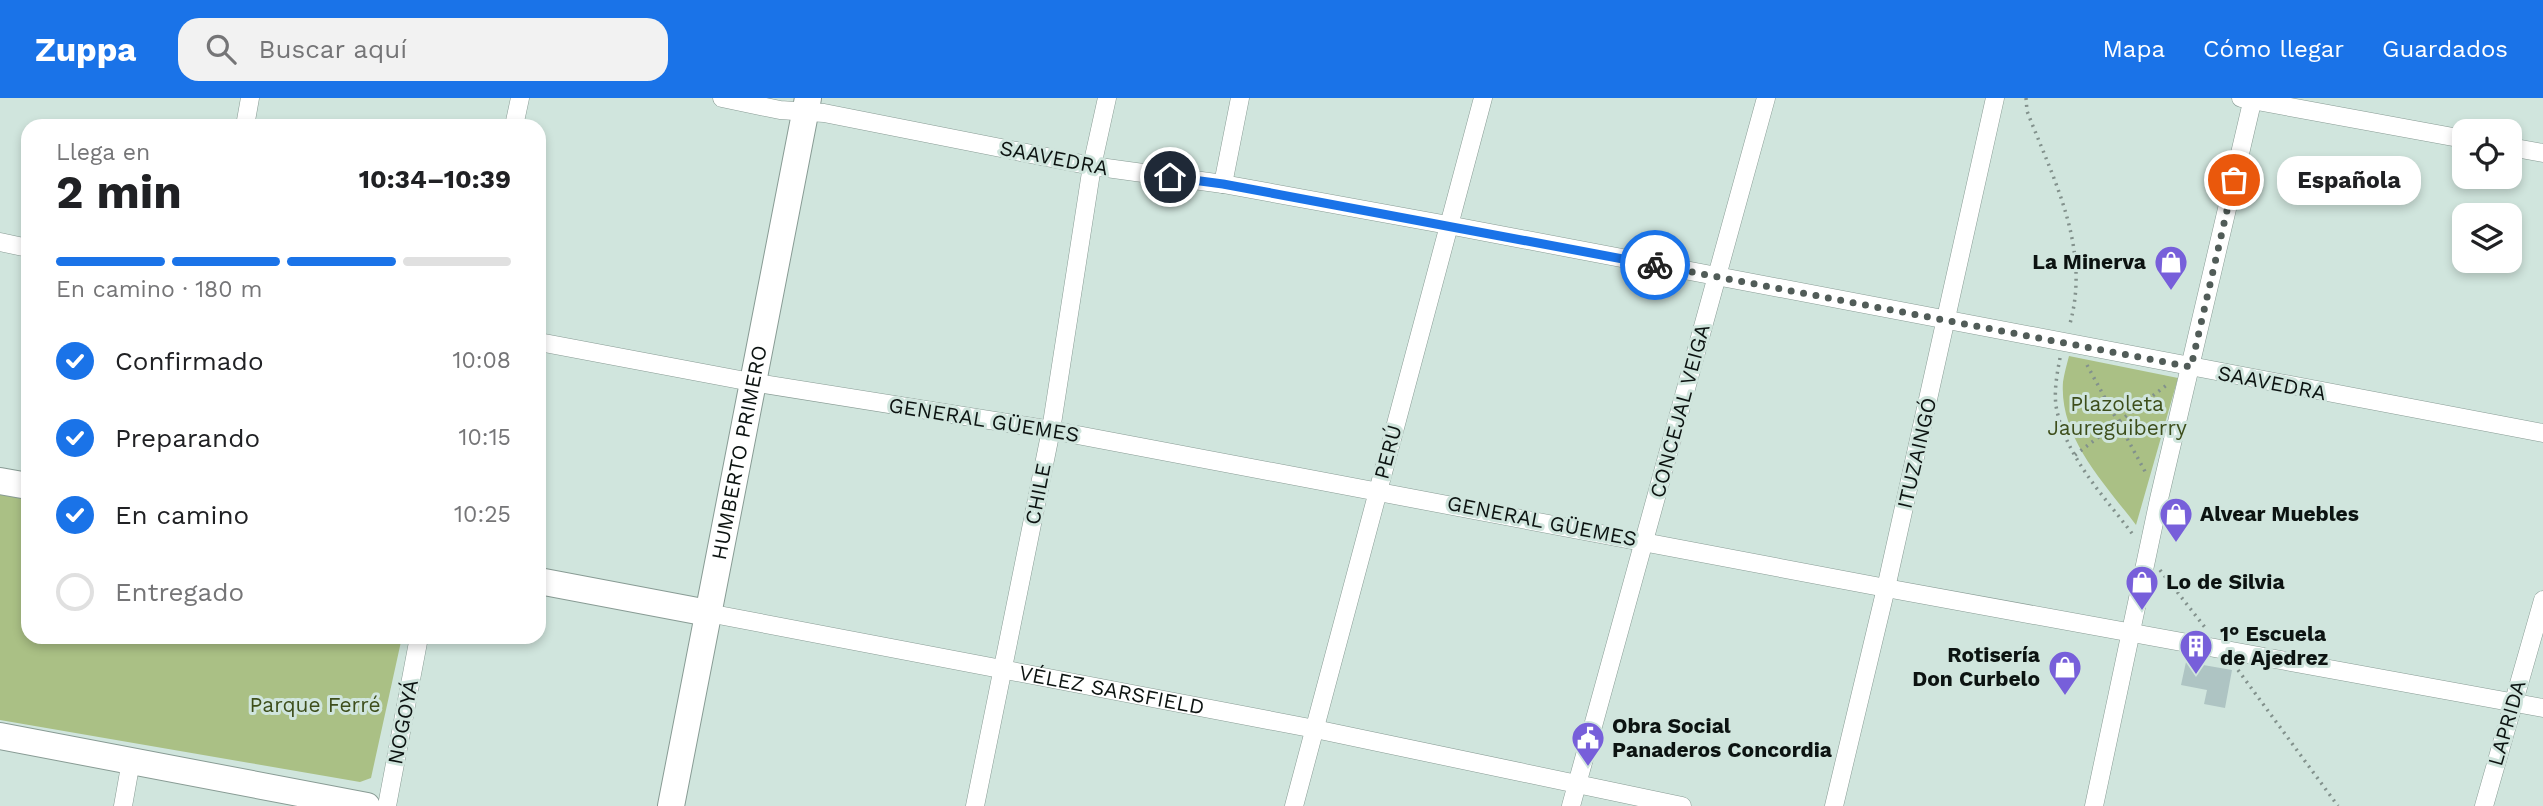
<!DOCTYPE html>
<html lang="es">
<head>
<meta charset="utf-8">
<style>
	:root { --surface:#fff; --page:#f2f2f2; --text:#202124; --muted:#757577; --line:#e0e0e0; --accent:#1a73e8 }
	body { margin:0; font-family:"Work Sans",sans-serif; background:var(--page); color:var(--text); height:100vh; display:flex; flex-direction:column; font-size:26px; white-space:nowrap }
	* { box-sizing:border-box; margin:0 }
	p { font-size:23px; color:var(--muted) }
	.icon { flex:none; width:38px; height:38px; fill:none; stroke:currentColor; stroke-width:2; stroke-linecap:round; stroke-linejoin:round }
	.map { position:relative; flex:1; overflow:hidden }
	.panel { position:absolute; left:21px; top:21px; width:525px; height:525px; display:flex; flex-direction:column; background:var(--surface); border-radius:21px; box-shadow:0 4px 10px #0003 }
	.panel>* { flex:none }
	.fabs { position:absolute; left:2452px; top:21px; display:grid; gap:14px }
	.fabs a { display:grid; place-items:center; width:70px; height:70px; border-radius:14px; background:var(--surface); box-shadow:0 4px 10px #0003; font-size:35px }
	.pin { position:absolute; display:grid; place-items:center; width:60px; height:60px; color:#fff; margin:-30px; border:4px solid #fff; border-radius:50%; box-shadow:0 2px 7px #0007 }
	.courier { position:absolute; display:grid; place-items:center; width:70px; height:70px; margin:-35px; border:5px solid #1a73e8; border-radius:50%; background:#fff; color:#222; box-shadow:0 2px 9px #0007 }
	.bubble { position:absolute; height:49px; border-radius:21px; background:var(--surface); box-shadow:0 4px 10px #0003; font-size:23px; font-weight:700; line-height:49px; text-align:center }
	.head em { font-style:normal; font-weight:700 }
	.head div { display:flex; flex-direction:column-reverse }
	.head { display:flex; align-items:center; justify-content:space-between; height:119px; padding:0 35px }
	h1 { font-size:46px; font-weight:700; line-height:52px }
	.bar { display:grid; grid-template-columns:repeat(4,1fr); gap:10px 7px; align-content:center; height:84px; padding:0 35px }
	.bar i { height:9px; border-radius:5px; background:var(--line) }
	.bar .on { background:var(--accent) }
	.bar p { grid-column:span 4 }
	ol { padding:0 35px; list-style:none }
	li { display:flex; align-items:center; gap:21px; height:77px }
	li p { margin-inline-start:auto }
	li .icon { padding:7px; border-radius:50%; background:var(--accent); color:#fff; stroke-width:4 }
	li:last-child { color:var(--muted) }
	li i { width:38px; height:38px; border:4px solid var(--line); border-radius:50% }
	header { display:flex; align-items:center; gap:42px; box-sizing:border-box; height:98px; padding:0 35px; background:var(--accent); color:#fff }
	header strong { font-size:33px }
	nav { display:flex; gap:38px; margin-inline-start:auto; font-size:24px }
	.search { width:490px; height:63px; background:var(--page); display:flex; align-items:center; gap:18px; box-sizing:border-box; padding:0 24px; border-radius:21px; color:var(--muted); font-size:26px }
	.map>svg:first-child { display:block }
	.green { fill:#aac085 }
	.building { fill:#aec4c3 }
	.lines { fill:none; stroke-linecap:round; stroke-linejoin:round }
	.street-casing { stroke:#889b94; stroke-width:19 }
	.secondary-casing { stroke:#889b94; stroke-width:28 }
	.path { stroke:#82918c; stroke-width:3.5; stroke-dasharray:2 5; stroke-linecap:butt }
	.street { stroke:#fff; stroke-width:18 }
	.secondary { stroke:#fff; stroke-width:26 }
	.done { stroke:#515c58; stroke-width:7; stroke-dasharray:0 12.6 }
	.route { stroke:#1a73e8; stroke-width:9 }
	.labels { text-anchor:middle; stroke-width:6; stroke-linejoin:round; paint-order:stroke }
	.street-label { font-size:21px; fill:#0c1311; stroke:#d0e5dd }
	.poi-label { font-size:21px; font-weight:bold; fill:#0c1311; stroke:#d0e5dd; text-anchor:start }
	.park-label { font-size:21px; fill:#3d4e1b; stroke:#d0e5dd }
</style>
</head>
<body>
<header>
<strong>Zuppa</strong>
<div class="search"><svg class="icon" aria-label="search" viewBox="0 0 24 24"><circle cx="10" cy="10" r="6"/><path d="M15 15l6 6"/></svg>Buscar aquí</div>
<nav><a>Mapa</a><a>Cómo llegar</a><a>Guardados</a></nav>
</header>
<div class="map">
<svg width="2543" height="708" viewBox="0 0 2543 708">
	<rect width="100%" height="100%" fill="#d0e5dd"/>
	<g class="green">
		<path d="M2069 258 2178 280 2136 427C2106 387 2059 340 2063 284 2064 276 2067 266 2069 258Z"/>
		<polygon points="0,395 28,401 28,539 402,539 371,680 360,684 0,622"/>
	</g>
	<polygon class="building" points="2186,564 2232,572 2225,610 2204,606 2207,592 2181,587"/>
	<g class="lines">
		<defs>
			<g id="street">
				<polyline points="722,0 780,12 824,15 1092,68 1223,86 1448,127 2543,335"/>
				<polyline points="2241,0 2464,41"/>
				<polyline points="245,28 250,0"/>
				<polyline points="514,28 520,0"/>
				<polyline points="2510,49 2543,55"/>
				<polyline points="1223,86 1240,0"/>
				<polyline points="0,144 28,150"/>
				<polyline points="539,244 751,284 1051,332 1886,490 2543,610"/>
				<path id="s1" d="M708 515 1315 631 1682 708"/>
				<polyline points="123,708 131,663"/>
				<polyline points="387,708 419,539"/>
				<polyline points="975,708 1051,332 1092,68 1107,0"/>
				<polyline points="1294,708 1483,0"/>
				<polyline points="1571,708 1766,0"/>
				<polyline points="1834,708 1886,490 1995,0"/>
				<polyline points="2094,708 2159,401 2253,0"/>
				<polyline points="2484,708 2543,502"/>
			</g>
			<g id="secondary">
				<polyline points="0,383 28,388"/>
				<polyline points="539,483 708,515"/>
				<polyline points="0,638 367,708"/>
				<path id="s2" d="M671 708 808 0"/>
			</g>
		</defs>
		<use href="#street" class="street-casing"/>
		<use href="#secondary" class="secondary-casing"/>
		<g class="path">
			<path d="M2026 0 2027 13C2054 83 2092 152 2069 229"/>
			<path d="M2060 260C2057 276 2054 292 2056 308 2065 359 2105 399 2134 438"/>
			<polyline points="2087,267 2147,377"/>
			<polyline points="2075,357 2168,286"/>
			<polyline points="2160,472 2207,532"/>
			<polyline points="2238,572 2338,708"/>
		</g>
		<use href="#street" class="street"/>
		<use href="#secondary" class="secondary"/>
	</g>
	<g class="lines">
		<polyline class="done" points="1655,167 2191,269 2234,82"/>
		<polyline class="route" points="1170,79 1223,86 1655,167"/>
	</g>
	<defs>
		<symbol id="shop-pin" viewBox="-11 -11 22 30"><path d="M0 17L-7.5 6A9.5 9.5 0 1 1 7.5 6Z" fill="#775fda" stroke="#d0e5dd"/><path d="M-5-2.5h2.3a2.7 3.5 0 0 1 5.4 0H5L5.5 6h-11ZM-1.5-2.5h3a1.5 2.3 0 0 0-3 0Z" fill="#fff"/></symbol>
		<symbol id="building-pin" viewBox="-11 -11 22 30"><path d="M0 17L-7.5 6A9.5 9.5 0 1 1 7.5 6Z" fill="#775fda" stroke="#d0e5dd"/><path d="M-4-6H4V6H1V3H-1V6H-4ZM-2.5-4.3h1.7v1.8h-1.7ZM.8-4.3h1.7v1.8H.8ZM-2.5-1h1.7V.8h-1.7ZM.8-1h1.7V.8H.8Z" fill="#fff"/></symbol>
		<symbol id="civic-pin" viewBox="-11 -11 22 30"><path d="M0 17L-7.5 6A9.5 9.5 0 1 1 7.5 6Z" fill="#775fda" stroke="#d0e5dd"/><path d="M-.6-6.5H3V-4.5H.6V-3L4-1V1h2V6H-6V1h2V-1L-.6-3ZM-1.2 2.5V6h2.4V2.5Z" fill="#fff"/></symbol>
	</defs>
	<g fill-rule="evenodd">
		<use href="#shop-pin" x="2152" y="145" width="38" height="52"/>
		<use href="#shop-pin" x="2157" y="397" width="38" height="52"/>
		<use href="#shop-pin" x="2123" y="465" width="38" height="52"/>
		<use href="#building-pin" x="2177" y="529" width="38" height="52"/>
		<use href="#shop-pin" x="2046" y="550" width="38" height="52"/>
		<use href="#civic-pin" x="1569" y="621" width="38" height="52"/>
	</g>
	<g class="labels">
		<g class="street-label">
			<text transform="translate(1054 60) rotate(11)" y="7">SAAVEDRA</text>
			<text transform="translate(2272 285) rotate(11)" y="7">SAAVEDRA</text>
			<text transform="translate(1680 313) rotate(-75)" y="7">CONCEJAL VEIGA</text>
			<text transform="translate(984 322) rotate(9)" y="7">GENERAL GÜEMES</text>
			<text dy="7" stroke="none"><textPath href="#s2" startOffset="360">HUMBERTO PRIMERO</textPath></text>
			<text transform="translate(1388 354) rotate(-75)" y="7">PERÚ</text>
			<text transform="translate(1917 355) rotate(-77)" y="7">ITUZAINGÓ</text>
			<text transform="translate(1038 396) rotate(-79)" y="7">CHILE</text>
			<text transform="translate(1542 423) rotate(11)" y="7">GENERAL GÜEMES</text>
			<text dy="7" stroke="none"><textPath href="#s1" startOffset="411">VÉLEZ SARSFIELD</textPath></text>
			<text transform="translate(403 624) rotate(-79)" y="7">NOGOYÁ</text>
			<text transform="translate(2507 625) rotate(-74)" y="7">LAPRIDA</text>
		</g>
		<g class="poi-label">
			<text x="2146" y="171" text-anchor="end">La Minerva</text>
			<text x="2200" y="423">Alvear Muebles</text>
			<text x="2166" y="491">Lo de Silvia</text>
			<text x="2220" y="543">1° Escuela<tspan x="2220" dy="24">de Ajedrez</tspan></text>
			<text x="2040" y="564" text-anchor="end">Rotisería<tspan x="2040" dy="24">Don Curbelo</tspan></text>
			<text x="1612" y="635">Obra Social<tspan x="1612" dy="24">Panaderos Concordia</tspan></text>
		</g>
		<g class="park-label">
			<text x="2117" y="313">Plazoleta<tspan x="2117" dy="24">Jaureguiberry</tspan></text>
			<text x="315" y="614">Parque Ferré</text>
		</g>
	</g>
</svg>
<div class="fabs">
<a><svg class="icon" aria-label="locate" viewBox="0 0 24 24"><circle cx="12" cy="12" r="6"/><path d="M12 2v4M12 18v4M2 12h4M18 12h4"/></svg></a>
<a><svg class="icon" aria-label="layers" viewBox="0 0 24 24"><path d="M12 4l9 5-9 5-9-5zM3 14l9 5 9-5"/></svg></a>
</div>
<div class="pin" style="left:2234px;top:82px;background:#ea580c"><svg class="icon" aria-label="bag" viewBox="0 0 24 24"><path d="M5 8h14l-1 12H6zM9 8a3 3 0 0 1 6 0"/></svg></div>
<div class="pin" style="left:1170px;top:79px;background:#1f2937"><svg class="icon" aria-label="home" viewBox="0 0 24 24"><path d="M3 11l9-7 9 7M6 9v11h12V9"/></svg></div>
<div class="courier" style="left:1655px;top:167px"><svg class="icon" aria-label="bike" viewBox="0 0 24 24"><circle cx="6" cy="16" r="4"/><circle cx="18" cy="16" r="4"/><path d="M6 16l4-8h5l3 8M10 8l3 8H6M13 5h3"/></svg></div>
<div class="bubble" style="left:2277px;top:58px;width:144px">Española</div>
<section class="panel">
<div class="head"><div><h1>2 min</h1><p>Llega en</p></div><em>10:34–10:39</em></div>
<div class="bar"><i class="on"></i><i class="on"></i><i class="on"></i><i></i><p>En camino · 180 m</p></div>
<ol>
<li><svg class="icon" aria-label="check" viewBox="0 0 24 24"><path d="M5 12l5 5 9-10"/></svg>Confirmado<p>10:08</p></li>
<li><svg class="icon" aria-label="check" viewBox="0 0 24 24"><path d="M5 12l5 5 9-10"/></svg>Preparando<p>10:15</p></li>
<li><svg class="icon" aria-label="check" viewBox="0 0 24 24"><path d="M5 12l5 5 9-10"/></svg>En camino<p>10:25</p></li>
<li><i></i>Entregado</li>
</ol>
</section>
</div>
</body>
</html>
